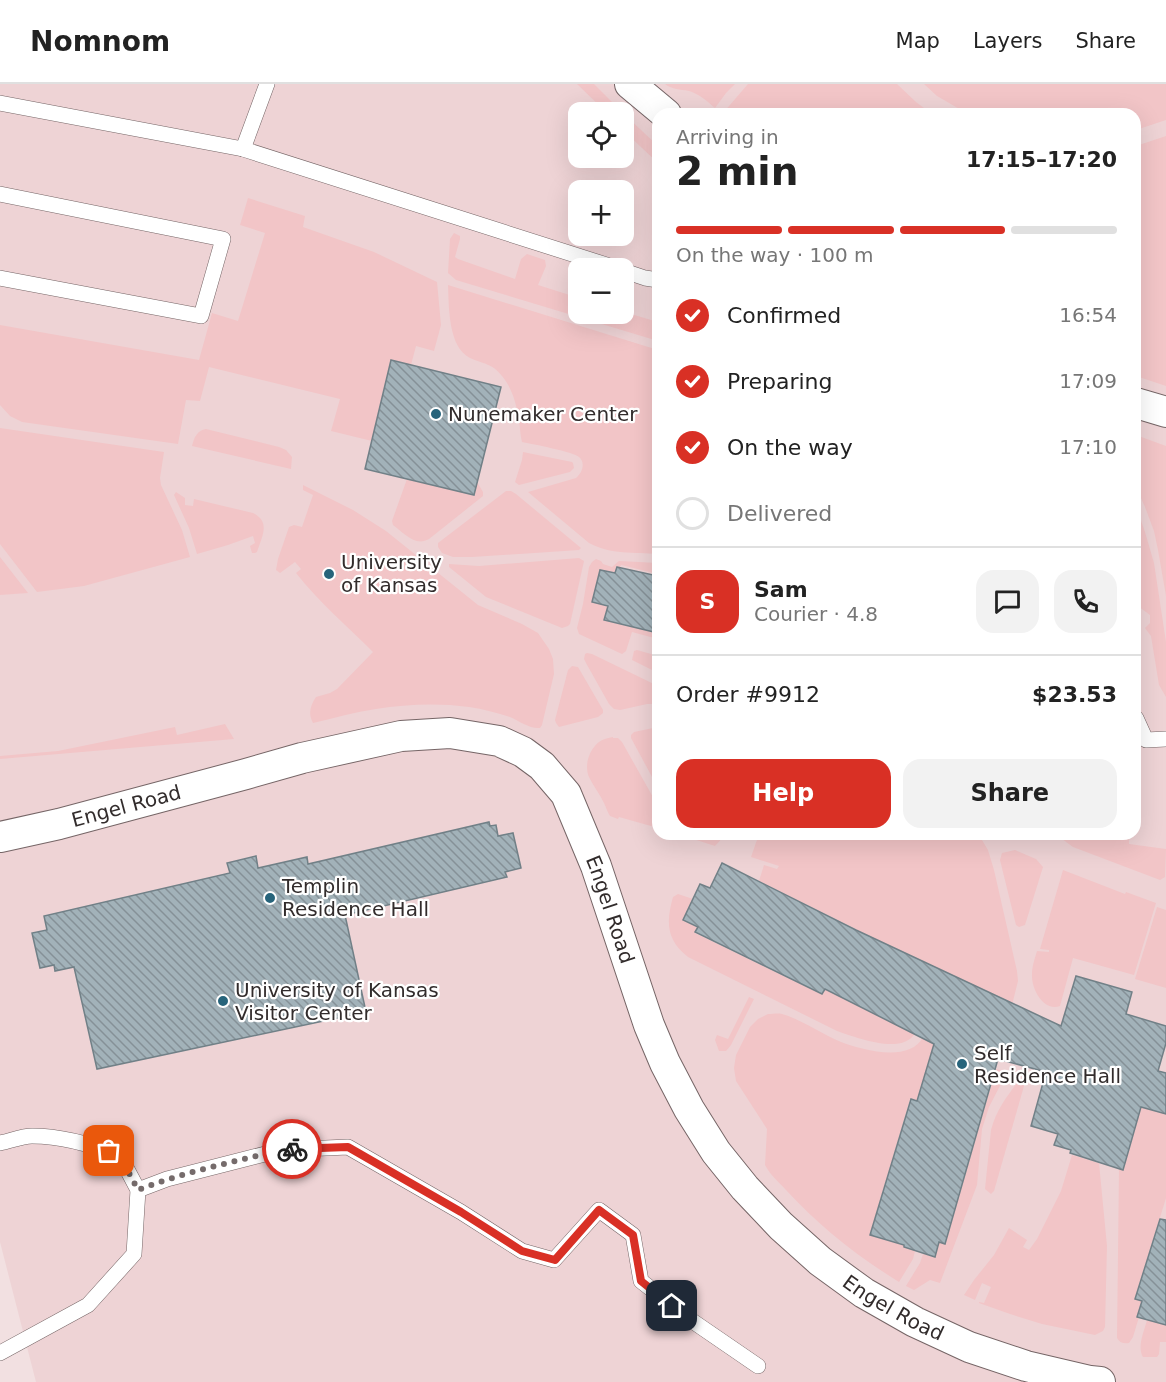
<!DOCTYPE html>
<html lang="en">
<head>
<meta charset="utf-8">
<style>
	:root { --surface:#fff; --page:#f2f2f2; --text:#222; --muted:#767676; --line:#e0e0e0; --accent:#d93025 }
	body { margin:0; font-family:"DejaVu Sans",sans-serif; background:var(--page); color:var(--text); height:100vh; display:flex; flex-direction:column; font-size:22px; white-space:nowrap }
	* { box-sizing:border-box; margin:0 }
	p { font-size:20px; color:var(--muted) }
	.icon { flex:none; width:33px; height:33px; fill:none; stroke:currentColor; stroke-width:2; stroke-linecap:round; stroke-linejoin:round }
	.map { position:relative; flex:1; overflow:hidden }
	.sheet { position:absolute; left:652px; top:24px; width:489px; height:732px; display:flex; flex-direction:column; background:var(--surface); border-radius:18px; box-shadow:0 6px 24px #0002 }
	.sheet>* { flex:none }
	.tools { position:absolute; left:568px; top:18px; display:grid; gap:12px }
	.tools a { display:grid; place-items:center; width:66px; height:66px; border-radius:12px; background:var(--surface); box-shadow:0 6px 24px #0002; font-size:30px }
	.pin { position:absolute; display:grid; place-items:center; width:51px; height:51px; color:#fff; margin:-26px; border-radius:12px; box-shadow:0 3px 9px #0006 }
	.courier { position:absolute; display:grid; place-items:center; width:60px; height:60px; margin:-30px; border:4px solid #d93025; border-radius:50%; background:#fff; color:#222; box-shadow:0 2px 8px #0007 }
	.summary em { font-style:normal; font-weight:700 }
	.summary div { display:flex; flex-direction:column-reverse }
	.summary { display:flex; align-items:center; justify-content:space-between; height:102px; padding:0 24px }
	h1 { font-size:39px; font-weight:700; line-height:45px }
	.bar { display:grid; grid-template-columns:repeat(4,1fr); gap:9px 6px; align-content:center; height:72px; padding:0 24px }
	.bar i { height:8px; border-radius:4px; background:var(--line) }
	.bar .on { background:var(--accent) }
	.bar p { grid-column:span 4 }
	.line { display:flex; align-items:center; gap:15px; padding:0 24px; border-top:2px solid var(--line) }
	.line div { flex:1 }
	.round { display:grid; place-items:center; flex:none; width:63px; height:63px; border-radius:18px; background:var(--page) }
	ol { padding:0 24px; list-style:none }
	li { display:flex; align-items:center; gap:18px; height:66px }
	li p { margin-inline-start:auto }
	li .icon { padding:6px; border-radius:50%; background:var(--accent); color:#fff; stroke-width:4 }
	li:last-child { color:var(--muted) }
	li i { width:33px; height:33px; border:3px solid var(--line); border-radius:50% }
	.cta { display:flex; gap:12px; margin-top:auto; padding:12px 24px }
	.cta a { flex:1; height:69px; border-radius:18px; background:var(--accent); color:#fff; font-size:24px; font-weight:700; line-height:69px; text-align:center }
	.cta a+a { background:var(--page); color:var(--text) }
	header { display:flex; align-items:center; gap:36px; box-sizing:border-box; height:84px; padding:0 30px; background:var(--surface); border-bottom:2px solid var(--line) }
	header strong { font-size:28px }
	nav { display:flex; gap:33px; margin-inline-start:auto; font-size:21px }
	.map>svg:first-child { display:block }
	.built { fill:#eed3d5; fill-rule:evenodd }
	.grass { fill:#f2c5c7 }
	.building { fill:url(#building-back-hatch); stroke:#718087; stroke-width:1.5 }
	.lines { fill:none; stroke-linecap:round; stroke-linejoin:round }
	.lane-casing { stroke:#756566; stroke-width:16 }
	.street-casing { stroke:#756566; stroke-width:32 }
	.lane { stroke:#fff; stroke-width:15 }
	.street { stroke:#fff; stroke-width:30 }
	.done { stroke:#756b6b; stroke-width:6; stroke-dasharray:0 10.8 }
	.route { stroke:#d93025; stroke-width:8 }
	.poi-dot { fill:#27647b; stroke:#fff; stroke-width:2 }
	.labels { text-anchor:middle; stroke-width:4.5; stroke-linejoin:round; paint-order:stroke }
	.poi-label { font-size:20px; fill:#322c2c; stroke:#fff; text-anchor:start }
	.street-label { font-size:20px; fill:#322c2c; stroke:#fff }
</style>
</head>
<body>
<header>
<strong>Nomnom</strong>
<nav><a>Map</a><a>Layers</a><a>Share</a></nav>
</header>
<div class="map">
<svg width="1166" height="1298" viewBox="0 0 1166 1298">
	<defs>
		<pattern id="building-back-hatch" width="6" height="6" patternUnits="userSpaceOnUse" patternTransform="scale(1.5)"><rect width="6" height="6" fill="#a2b2b9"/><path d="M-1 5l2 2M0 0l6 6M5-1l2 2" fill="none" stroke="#859197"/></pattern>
	</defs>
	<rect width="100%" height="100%" fill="#f2e0e1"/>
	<path class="built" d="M0 0H1166V1298H36L0 1158ZM579 28H624V74H579ZM658 30H1136V750H658ZM579 106H624V152H579ZM579 184H624V230H579Z"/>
	<g class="grass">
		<polygon points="577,0 594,0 622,28 606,28"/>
		<path d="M665 0H735L726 9 715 24C707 17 699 10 689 7 679 5 673 6 665 0Z"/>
		<polygon points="748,0 897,0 916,18 932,30 723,29"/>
		<polygon points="924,0 1166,0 1166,36 1136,46 1136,30 968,30 937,12"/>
		<polygon points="624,30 658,62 658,79 624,47"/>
		<polygon points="1166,52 1166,302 1136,292 1136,62"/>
		<polygon points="248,114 305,132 303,143 374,168 437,198 441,241 434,267 416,262 411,281 372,357 331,347 340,315 209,283 200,317 186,316 178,360 22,338 10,332 0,321 0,241 199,276 212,229 238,237 265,149 240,141"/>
		<polygon points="454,149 460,152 460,155 455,173 458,175 515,195 521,175 527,170 545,176 546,182 538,201 579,214 579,230 624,230 624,228 658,238 658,237 658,257 456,196 448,189 450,155"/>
		<path d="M448 201 658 266V470C634 468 611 471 589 459L528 408 576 394C582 389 586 379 579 373 574 368 532 360 522 358 520 350 520 343 519 335 516 319 512 304 502 292 492 279 483 280 470 274 448 263 449 223 448 201Z"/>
		<polygon points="0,344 164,368 160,394 161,401 182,446 190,473 84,502 37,508 0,460"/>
		<path d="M206 345 279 363 286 366 292 373 291 385 192 362C194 354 197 346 206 345Z"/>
		<polygon points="1136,351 1166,362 1166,512 1158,466 1154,447 1145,423 1136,403"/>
		<polygon points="523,368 572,378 573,379 574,384 570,388 519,401 515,398 522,376"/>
		<path d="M407 395 474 411 477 398 483 408V412L429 455C415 463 404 449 393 441L392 437Z"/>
		<path d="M303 401 353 426 386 447 478 521 522 540 538 549 549 565 553 575 554 590 542 641 540 644C530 645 519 637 510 633 497 629 483 625 469 623 439 619 407 620 376 625 355 628 334 634 313 639 308 630 310 622 316 613L330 609 337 605 373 568C347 542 319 518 296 489L301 485 295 478 280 489 276 486 278 475 289 443 294 441 302 443 313 411 303 406Z"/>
		<polygon points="506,407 511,407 516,410 581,464 579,466 472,473 453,473 442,469 438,463 438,459"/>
		<path d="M176 408 185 414V421L193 422 194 415 253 429C271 438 262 452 257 468L255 469H252L250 462 255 459 253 452 228 461 197 470 189 444 174 411Z"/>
		<polygon points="1136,422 1145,448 1154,479 1166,558 1166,613 1159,601 1151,552 1145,544 1150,539 1150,531 1142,525 1136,522"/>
		<polygon points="0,473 28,509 0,511"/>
		<polygon points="579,474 584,477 570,540 568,542 562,544 486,513 449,483 449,480 479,482"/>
		<polygon points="596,475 601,477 603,480 612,483 619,477 658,479 658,490 621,481 620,484 617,484 615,489 593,518 608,522 604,536 658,549 658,555 632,548 626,567 622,570 579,550 577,544 583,520 589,483 592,478"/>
		<polygon points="637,566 658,572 658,589 632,576 634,567"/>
		<polygon points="587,569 592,570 658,602 658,620 647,620 620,626 614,625 609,620 586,579 584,575 585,570"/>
		<polygon points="572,582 578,583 603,626 603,629 598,633 559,643 556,639 555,636 568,586"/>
		<polygon points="225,640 234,655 0,675 0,672 58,667 175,643 177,651"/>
		<polygon points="658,643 658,704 631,654 631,651 634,648"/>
		<path d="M613 653V654H618L622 658 658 722V744L619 733 618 735 610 732C607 727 606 723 604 719 600 710 593 702 589 693 584 681 589 666 599 658 603 655 608 654 613 653Z"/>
		<polygon points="685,750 726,750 715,762 687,753"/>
		<polygon points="759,750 972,750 982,756 988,766 994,786 1017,887 1018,897 1013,917 1012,919 867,851 852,855 856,845 759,797 764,781 777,785 779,782 751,773"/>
		<polygon points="1063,750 1129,750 1129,760 1166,765 1165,793 1160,796 1073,763 1058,752"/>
		<polygon points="1015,766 1036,775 1043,783 1025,841 1019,843 1016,841 1000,776 1002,769"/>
		<path d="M1063 786 1125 810 1126 808 1156 819 1134 891 1073 874 1060 922C1043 928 1031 904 1032 890 1032 882 1035 874 1037 867L1049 868V866L1040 865Z"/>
		<path d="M678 810 693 815 683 836 698 843 695 849 821 910 825 905 915 949C903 972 855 953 837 947L688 873C666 856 666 838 673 813Z"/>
		<polygon points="1157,823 1166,826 1166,904 1135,895"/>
		<polygon points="749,913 754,915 731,961 726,967 719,967 715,956 717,951 728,955"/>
		<path d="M768 930C773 930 777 929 782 930 803 936 821 950 841 958 862 966 910 979 923 953L935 959 916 1019 914 1016 910 1015 870 1151 904 1161V1163L915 1167 913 1175 899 1198C857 1172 819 1142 786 1106 779 1098 770 1091 765 1081L767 1045 736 997 734 984 736 971 750 943 758 935Z"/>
		<path d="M996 985C1001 986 1003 988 1004 994L989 1023 982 1045 977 1101 940 1199 930 1196 914 1206 906 1202 920 1179 923 1170 934 1173 939 1158 945 1159Z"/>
		<path d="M1018 998H1022L1024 1002 994 1107 991 1110 985 1105 991 1046C996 1027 1006 1013 1018 998Z"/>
		<path d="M1141 1023 1166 1030V1114L1135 1215 1142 1217 1137 1233H1139L1133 1253 1129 1259C1124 1260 1120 1259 1117 1254L1119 1085 1123 1086Z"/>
		<polygon points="1072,1071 1099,1079 1107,1162 1105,1243 1103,1247 1095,1251 1042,1240 1010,1230 979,1219 979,1218 984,1219 991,1203 982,1199 975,1216 964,1211 974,1196 994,1171 1009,1144 1027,1156 1023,1163 1029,1166 1037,1155 1061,1107"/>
		<path d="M1147 1236 1166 1241V1258H1160L1159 1270 1157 1273H1143C1137 1262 1144 1248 1147 1236Z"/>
	</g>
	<g class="building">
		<polygon points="391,276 501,303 474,411 365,385"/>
		<polygon points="617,483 658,492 658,549 604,536 608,522 592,518 600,486 615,489"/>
		<polygon points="489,738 490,742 496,741 498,752 513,749 521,784 505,788 507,793 345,831 366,928 97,985 74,883 55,887 54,881 40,884 32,849 47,846 44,832 230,789 227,779 256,772 258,784 307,773 308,780"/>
		<polygon points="722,779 856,846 1061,942 1076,892 1132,908 1126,930 1166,942 1166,959 1158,987 1166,989 1166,1030 1141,1023 1123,1086 1070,1069 1071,1066 1054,1061 1058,1050 1031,1042 1046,988 998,975 945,1160 939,1158 935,1173 904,1163 904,1161 870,1151 911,1015 917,1017 934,960 825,905 822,910 695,848 698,843 683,836 700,800 710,804"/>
		<polygon points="1160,1135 1166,1136 1166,1241 1137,1233 1142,1217 1135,1215"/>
	</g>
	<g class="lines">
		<defs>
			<g id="lane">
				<polyline points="0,19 243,65 616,184"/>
				<polyline points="243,65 267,0"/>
				<polyline points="0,110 223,155 201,232 0,194"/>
				<polyline points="624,187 645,194 658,196"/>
				<polyline points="1136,634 1146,656 1166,655"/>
				<path d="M0 1059C10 1057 22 1052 32 1052 62 1052 93 1061 120 1072L138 1106 134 1170 88 1221 0 1269"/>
				<polyline points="138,1106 167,1095 281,1066 348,1063 461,1128 522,1167 554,1176 599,1126 633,1151 641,1197 688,1234 758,1282"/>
			</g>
			<g id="street">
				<polyline points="630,0 666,30"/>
				<polyline points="1136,319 1166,328"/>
				<path id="s1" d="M0 753 59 740 246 690 302 674 401 652 450 649 499 657 523 668 542 682 566 710 596 782 649 941 665 979 689 1025 716 1068 745 1104 781 1142 820 1177 864 1209 915 1238 969 1263 1026 1282 1090 1297 1100 1298"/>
			</g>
		</defs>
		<use href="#lane" class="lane-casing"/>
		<use href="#street" class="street-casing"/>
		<use href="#lane" class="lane"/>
		<use href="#street" class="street"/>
	</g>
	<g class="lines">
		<path class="done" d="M109 1067 120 1072 138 1106C184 1088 233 1078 281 1066L292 1065"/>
		<polyline class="route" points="292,1065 348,1063 461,1128 522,1167 555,1176 599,1126 633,1151 641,1197 672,1222"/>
	</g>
	<g class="poi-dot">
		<circle cx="436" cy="330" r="6"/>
		<circle cx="329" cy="490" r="6"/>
		<circle cx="270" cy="814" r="6"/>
		<circle cx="223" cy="917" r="6"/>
		<circle cx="962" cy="980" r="6"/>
	</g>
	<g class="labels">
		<g class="poi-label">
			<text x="448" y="337">Nunemaker Center</text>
			<text x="341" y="485">University<tspan x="341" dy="23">of Kansas</tspan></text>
			<text x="282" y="809">Templin<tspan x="282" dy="23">Residence Hall</tspan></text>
			<text x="235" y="913">University of Kansas<tspan x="235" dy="23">Visitor Center</tspan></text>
			<text x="974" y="976">Self<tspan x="974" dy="23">Residence Hall</tspan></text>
		</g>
		<g class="street-label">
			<text dy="7" stroke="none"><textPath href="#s1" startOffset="130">Engel Road</textPath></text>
			<text dy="7" stroke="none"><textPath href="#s1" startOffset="723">Engel Road</textPath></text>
			<text dy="7" stroke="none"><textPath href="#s1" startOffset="1227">Engel Road</textPath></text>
		</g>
	</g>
</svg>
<div class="tools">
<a><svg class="icon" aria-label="locate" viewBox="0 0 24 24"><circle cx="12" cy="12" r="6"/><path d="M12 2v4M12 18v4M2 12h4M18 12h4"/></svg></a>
<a>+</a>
<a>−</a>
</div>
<div class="pin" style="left:109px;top:1067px;background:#ea580c"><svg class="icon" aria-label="bag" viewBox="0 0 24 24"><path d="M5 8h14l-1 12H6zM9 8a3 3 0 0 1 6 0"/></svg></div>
<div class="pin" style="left:672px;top:1222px;background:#1f2937"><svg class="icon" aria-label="home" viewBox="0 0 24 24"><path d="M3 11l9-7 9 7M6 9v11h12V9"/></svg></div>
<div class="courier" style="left:292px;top:1065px"><svg class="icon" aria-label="bike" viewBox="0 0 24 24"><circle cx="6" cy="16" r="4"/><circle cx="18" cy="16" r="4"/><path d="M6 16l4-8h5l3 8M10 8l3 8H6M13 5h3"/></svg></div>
<section class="sheet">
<div class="summary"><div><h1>2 min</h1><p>Arriving in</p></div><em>17:15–17:20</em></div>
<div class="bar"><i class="on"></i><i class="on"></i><i class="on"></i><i></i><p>On the way · 100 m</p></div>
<ol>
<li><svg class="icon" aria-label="check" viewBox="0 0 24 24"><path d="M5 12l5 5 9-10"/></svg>Confirmed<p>16:54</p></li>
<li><svg class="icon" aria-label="check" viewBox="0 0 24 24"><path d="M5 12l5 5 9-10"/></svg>Preparing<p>17:09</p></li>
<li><svg class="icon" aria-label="check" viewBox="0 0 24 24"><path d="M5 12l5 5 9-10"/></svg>On the way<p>17:10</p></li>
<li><i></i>Delivered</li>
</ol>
<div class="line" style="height:108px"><b class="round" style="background:var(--accent);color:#fff">S</b><div><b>Sam</b><p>Courier · 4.8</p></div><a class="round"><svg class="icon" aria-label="chat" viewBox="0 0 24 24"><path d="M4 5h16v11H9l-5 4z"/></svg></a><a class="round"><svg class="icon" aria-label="phone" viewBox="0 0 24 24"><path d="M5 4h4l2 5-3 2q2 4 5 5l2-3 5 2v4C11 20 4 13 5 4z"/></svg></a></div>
<div class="line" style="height:78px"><div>Order #9912</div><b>$23.53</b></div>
<div class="cta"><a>Help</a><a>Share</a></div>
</section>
</div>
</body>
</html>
